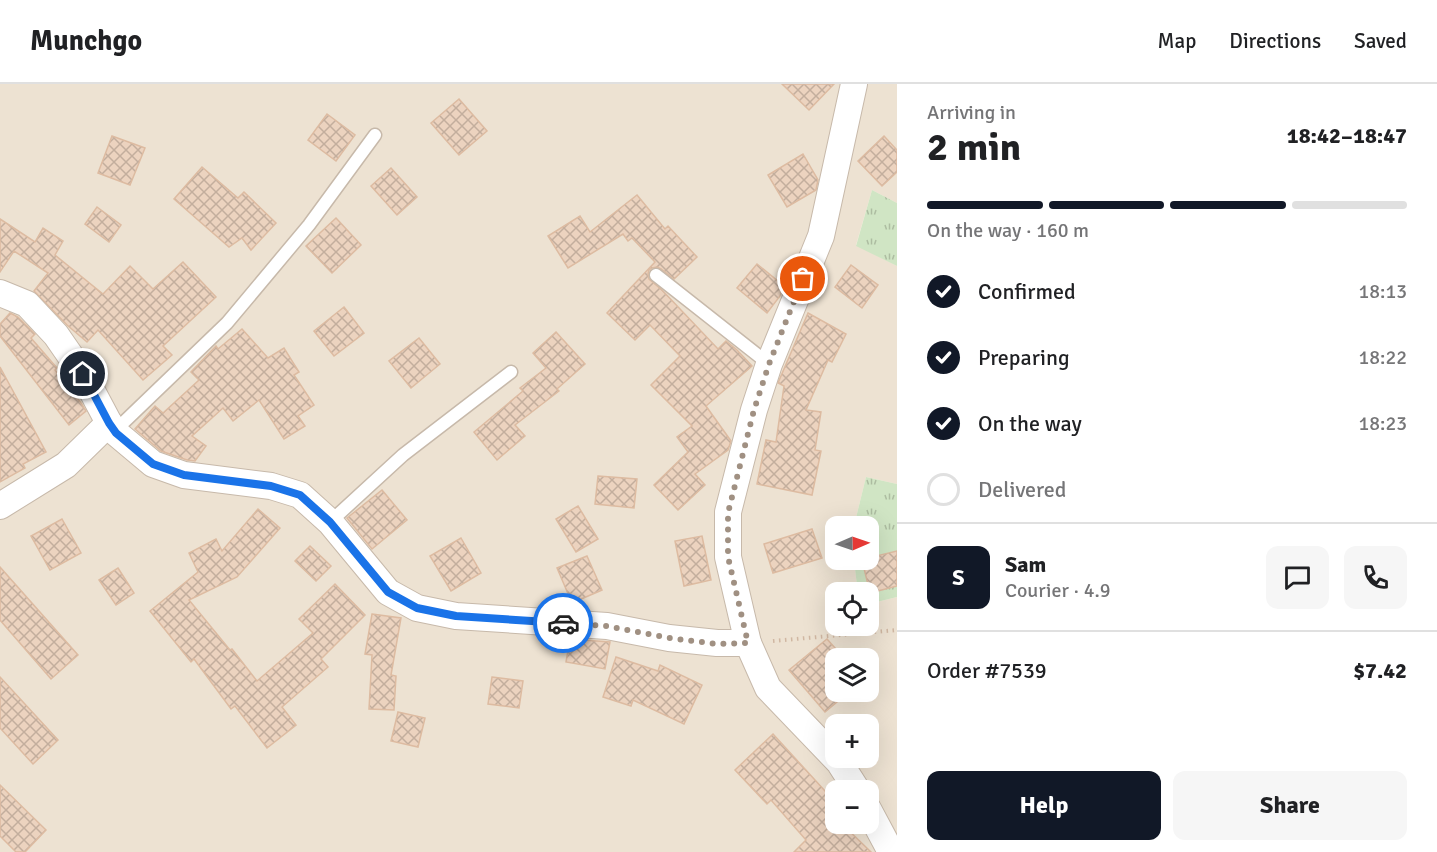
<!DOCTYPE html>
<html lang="en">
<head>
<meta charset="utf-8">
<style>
	:root { --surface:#fff; --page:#f6f6f6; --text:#202124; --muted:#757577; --line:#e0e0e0; --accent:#111827 }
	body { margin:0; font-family:Signika,sans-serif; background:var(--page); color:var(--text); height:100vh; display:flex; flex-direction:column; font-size:22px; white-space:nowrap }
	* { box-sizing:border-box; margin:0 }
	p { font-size:20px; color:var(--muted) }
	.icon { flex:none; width:33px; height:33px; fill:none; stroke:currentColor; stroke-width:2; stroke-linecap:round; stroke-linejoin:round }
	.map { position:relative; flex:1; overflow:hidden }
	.side { display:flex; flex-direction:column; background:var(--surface); width:540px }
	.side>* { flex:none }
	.needle { width:39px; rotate:88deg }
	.buttons { position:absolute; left:825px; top:432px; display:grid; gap:12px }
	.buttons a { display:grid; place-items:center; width:54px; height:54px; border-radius:12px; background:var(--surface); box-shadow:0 6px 24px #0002; font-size:30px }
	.pin { position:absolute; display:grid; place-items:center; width:51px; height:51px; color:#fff; margin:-26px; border:3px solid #fff; border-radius:50%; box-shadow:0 2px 6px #0007 }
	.courier { position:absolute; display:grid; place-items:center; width:60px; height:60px; margin:-30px; border:4px solid #1a73e8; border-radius:50%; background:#fff; color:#222; box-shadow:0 2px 8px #0007 }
	.head em { font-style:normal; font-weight:800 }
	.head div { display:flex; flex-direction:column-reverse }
	.head { display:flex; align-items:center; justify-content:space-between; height:102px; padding:0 30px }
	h1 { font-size:39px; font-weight:800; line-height:45px }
	.bar { display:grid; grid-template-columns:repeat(4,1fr); gap:9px 6px; align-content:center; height:72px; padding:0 30px }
	.bar i { height:8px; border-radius:4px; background:var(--line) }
	.bar .selected { background:var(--accent) }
	.bar p { grid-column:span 4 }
	.line { display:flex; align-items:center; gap:15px; padding:0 30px; border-top:2px solid var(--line) }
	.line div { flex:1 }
	.round { display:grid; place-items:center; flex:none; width:63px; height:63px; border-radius:12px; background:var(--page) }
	ol { padding:0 30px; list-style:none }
	li { display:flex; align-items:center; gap:18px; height:66px }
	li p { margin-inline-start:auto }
	li .icon { padding:6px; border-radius:50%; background:var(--accent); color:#fff; stroke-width:4 }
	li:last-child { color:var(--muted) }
	li i { width:33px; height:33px; border:3px solid var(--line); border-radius:50% }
	.button { display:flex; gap:12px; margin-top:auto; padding:12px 30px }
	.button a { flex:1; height:69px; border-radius:12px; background:var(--accent); color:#fff; font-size:24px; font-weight:800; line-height:69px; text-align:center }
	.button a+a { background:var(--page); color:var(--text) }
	header { display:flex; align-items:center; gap:36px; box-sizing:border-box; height:84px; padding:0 30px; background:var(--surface); border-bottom:2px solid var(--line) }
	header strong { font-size:28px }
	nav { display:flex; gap:33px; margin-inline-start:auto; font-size:21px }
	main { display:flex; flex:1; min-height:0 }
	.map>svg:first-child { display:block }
	.residential { fill:#ede2d2; fill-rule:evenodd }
	.grass { fill:url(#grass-tufts) }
	.building { fill:url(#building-cross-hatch); stroke:#ddbba1; stroke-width:1.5 }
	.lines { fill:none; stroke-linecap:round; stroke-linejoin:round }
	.lane-casing { stroke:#c7b9aa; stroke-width:15 }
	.street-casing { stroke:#c7b9aa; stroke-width:28 }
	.path { stroke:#d0b7a2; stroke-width:4; stroke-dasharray:1.5 4.5; stroke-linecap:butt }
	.lane { stroke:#fff; stroke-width:12 }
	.street { stroke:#fff; stroke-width:26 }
	.done { stroke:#a09082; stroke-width:6; stroke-dasharray:0 10.8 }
	.route { stroke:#1a73e8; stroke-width:8 }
</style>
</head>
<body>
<header>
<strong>Munchgo</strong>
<nav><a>Map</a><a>Directions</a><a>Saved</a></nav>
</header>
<main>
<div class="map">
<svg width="897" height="768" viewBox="0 0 897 768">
	<defs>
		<pattern id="grass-tufts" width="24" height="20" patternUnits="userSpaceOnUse" patternTransform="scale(1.5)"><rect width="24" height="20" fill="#d0e5c4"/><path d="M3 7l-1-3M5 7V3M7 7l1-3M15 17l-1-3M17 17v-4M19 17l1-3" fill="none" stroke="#adbda1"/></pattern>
		<pattern id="building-cross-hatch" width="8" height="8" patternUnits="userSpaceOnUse" patternTransform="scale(1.5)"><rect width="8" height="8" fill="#ecd3bf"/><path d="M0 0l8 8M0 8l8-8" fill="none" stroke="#c3ae9d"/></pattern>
	</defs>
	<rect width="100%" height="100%" fill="#faf2e4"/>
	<path class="residential" d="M0 0H897V119L872 106 856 161 897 182V400L866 393 854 442H836V476H854L857 502 861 508H836V542H868L869 520 897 513V768H0ZM836 574H868V608H836ZM836 640H868V674H836ZM836 706H868V740H836Z"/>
	<g class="grass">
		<polygon points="872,106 897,119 897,182 856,162"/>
		<polygon points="866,393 897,400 897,513 869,520 868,508 861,508 857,502 854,476 868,476 868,442 854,442"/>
	</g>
	<g class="building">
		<polygon points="782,0 834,0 809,26"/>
		<polygon points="459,15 487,47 459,71 431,39"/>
		<polygon points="327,30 355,51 336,77 308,56"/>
		<polygon points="112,52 145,64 130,101 98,89"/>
		<polygon points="884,52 897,66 897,88 882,102 858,77"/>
		<polygon points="803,70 818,96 816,106 787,123 768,91"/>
		<polygon points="202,83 238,114 244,108 276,139 251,166 242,154 229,163 174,115"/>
		<polygon points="391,84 417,113 397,131 371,102"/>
		<polygon points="637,111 665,145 668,142 697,173 674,195 661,185 657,183 652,184 649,186 648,190 649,195 662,206 718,265 726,257 737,266 752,282 706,322 731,357 728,366 695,390 705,401 678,426 654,401 688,368 677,353 692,342 651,301 680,272 650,241 635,256 607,229 655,178 632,154 628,157 623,150 568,184 548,152 580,132 590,148"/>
		<polygon points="97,123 121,141 109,158 85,140"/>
		<polygon points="336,134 361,161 332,189 306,162"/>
		<polygon points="0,135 35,158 43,144 63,157 55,171 103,210 130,182 153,205 183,178 216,213 163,262 172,271 143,296 98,246 87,258 67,241 34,207 48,189 14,167 0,188"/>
		<polygon points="757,180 784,202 780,212 767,229 737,204"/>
		<polygon points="851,181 878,201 862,224 835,203"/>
		<polygon points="344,223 364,249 334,272 314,247"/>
		<polygon points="10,229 18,233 35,250 31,254 57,284 55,286 81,319 86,327 69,341 0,252 0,240"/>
		<polygon points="808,229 846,250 832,278 828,276 806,326 821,328 815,366 821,367 812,411 757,400 766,356 776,358 784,302 778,299"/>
		<polygon points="242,245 268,274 284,264 299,288 294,291 314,321 298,332 305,342 284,355 259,316 233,337 223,324 192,352 206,362 195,377 187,376 161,367 135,345 155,322 163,329 199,296 191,288 216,262 218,265"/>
		<polygon points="556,248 585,280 557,305 559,307 515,341 525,352 497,376 474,348 523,307 520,304 546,284 533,269"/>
		<polygon points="419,254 440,280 411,304 389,277"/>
		<polygon points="0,283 46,368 23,380 25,384 0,398"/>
		<polygon points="598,392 637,395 634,424 595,420"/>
		<polygon points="382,406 407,436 372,465 347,434"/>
		<polygon points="578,422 598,455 576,468 556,435"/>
		<polygon points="258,425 280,444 237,493 189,516 230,566 232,565 257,597 313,549 299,535 335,500 365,531 321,575 328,583 282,623 296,641 267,664 235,622 231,625 194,575 191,578 150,527 198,488 189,469 216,455 222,467"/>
		<polygon points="62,435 81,469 50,486 31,452"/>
		<polygon points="812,445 822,474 773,489 764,460"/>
		<polygon points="702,452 711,496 684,502 675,457"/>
		<polygon points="461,454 481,489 451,507 430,472"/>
		<polygon points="310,462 331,482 316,497 295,477"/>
		<polygon points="897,467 897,502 870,509 862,476 868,476 868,474"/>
		<polygon points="587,472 602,506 572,519 557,484"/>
		<polygon points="0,483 78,571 51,595 0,536"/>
		<polygon points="118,484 134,509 116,521 99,496"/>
		<polygon points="372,530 401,534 391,591 396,592 394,626 369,625 372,571 365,570"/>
		<polygon points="570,555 610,558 605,585 566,578"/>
		<polygon points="827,555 844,574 836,574 836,608 849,608 825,628 789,586"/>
		<polygon points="616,573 658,587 660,581 702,601 684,640 633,616 631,622 603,613"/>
		<polygon points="0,593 58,656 33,680 0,644"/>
		<polygon points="492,593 523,597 519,624 488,620"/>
		<polygon points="398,628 425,634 418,663 391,657"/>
		<polygon points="773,650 836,719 836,740 842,740 871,768 794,768 806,756 771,716 767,720 735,686"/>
		<polygon points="0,701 46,746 25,768 16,768 0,752"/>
	</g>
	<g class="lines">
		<defs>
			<g id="lane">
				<polyline points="656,191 769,280"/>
				<polyline points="116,349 124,338 227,239 309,141 375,51"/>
				<polyline points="330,438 403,371 511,288"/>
			</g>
			<g id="street">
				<polyline points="0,209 27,220 56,251 83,290 109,339 66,381 0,422"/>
				<polyline points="109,339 116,349 153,380 184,391 271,402 300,411 330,438 388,508 417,524 456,532 607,542 669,554 717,559 748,559 768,604 839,678 857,706"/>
				<polyline points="748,559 728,473 728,428 754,326 769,280 821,152 854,0"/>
				<polyline points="868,725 891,768"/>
			</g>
		</defs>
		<use href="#lane" class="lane-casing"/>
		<use href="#street" class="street-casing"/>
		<polyline class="path" points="773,557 897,546"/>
		<use href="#lane" class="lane"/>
		<use href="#street" class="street"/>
	</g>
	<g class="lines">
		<polyline class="done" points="563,539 606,542 669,554 717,560 748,559 728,473 728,429 754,326 769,280 803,195"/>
		<polyline class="route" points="83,290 109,339 116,349 153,380 184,391 271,402 300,411 330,438 388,508 417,524 456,532 563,539"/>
	</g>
</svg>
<div class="buttons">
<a><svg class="needle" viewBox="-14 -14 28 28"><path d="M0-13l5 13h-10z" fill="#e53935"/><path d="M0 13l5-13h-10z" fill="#757577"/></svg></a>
<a><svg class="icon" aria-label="locate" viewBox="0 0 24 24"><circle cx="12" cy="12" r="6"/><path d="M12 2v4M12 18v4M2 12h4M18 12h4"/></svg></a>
<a><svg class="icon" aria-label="layers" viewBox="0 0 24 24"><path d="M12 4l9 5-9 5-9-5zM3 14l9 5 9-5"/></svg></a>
<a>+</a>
<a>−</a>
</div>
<div class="pin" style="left:803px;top:195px;background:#ea580c"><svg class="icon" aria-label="bag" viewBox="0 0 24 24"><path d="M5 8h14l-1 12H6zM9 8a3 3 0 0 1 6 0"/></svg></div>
<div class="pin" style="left:83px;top:290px;background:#1f2937"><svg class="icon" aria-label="home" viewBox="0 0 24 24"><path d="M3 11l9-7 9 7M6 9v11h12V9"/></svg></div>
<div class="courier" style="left:563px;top:539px"><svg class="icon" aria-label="car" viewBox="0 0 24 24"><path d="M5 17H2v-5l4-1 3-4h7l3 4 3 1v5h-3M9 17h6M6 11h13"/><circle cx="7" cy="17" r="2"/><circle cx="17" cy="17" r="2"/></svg></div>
</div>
<section class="side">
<div class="head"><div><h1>2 min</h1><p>Arriving in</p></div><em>18:42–18:47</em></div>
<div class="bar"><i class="selected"></i><i class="selected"></i><i class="selected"></i><i></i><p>On the way · 160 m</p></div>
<ol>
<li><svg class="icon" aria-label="check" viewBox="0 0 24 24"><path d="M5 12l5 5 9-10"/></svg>Confirmed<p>18:13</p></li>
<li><svg class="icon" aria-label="check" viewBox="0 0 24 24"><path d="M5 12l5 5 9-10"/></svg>Preparing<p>18:22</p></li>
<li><svg class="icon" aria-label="check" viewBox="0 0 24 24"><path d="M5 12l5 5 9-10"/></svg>On the way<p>18:23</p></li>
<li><i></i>Delivered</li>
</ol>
<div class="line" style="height:108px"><b class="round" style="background:var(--accent);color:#fff">S</b><div><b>Sam</b><p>Courier · 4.9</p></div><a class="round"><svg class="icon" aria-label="chat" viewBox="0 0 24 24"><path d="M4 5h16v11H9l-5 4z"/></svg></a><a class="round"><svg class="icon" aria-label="phone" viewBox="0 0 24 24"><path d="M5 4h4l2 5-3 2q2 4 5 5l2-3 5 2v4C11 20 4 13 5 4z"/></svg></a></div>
<div class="line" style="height:78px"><div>Order #7539</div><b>$7.42</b></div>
<div class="button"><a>Help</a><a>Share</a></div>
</section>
</main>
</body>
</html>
